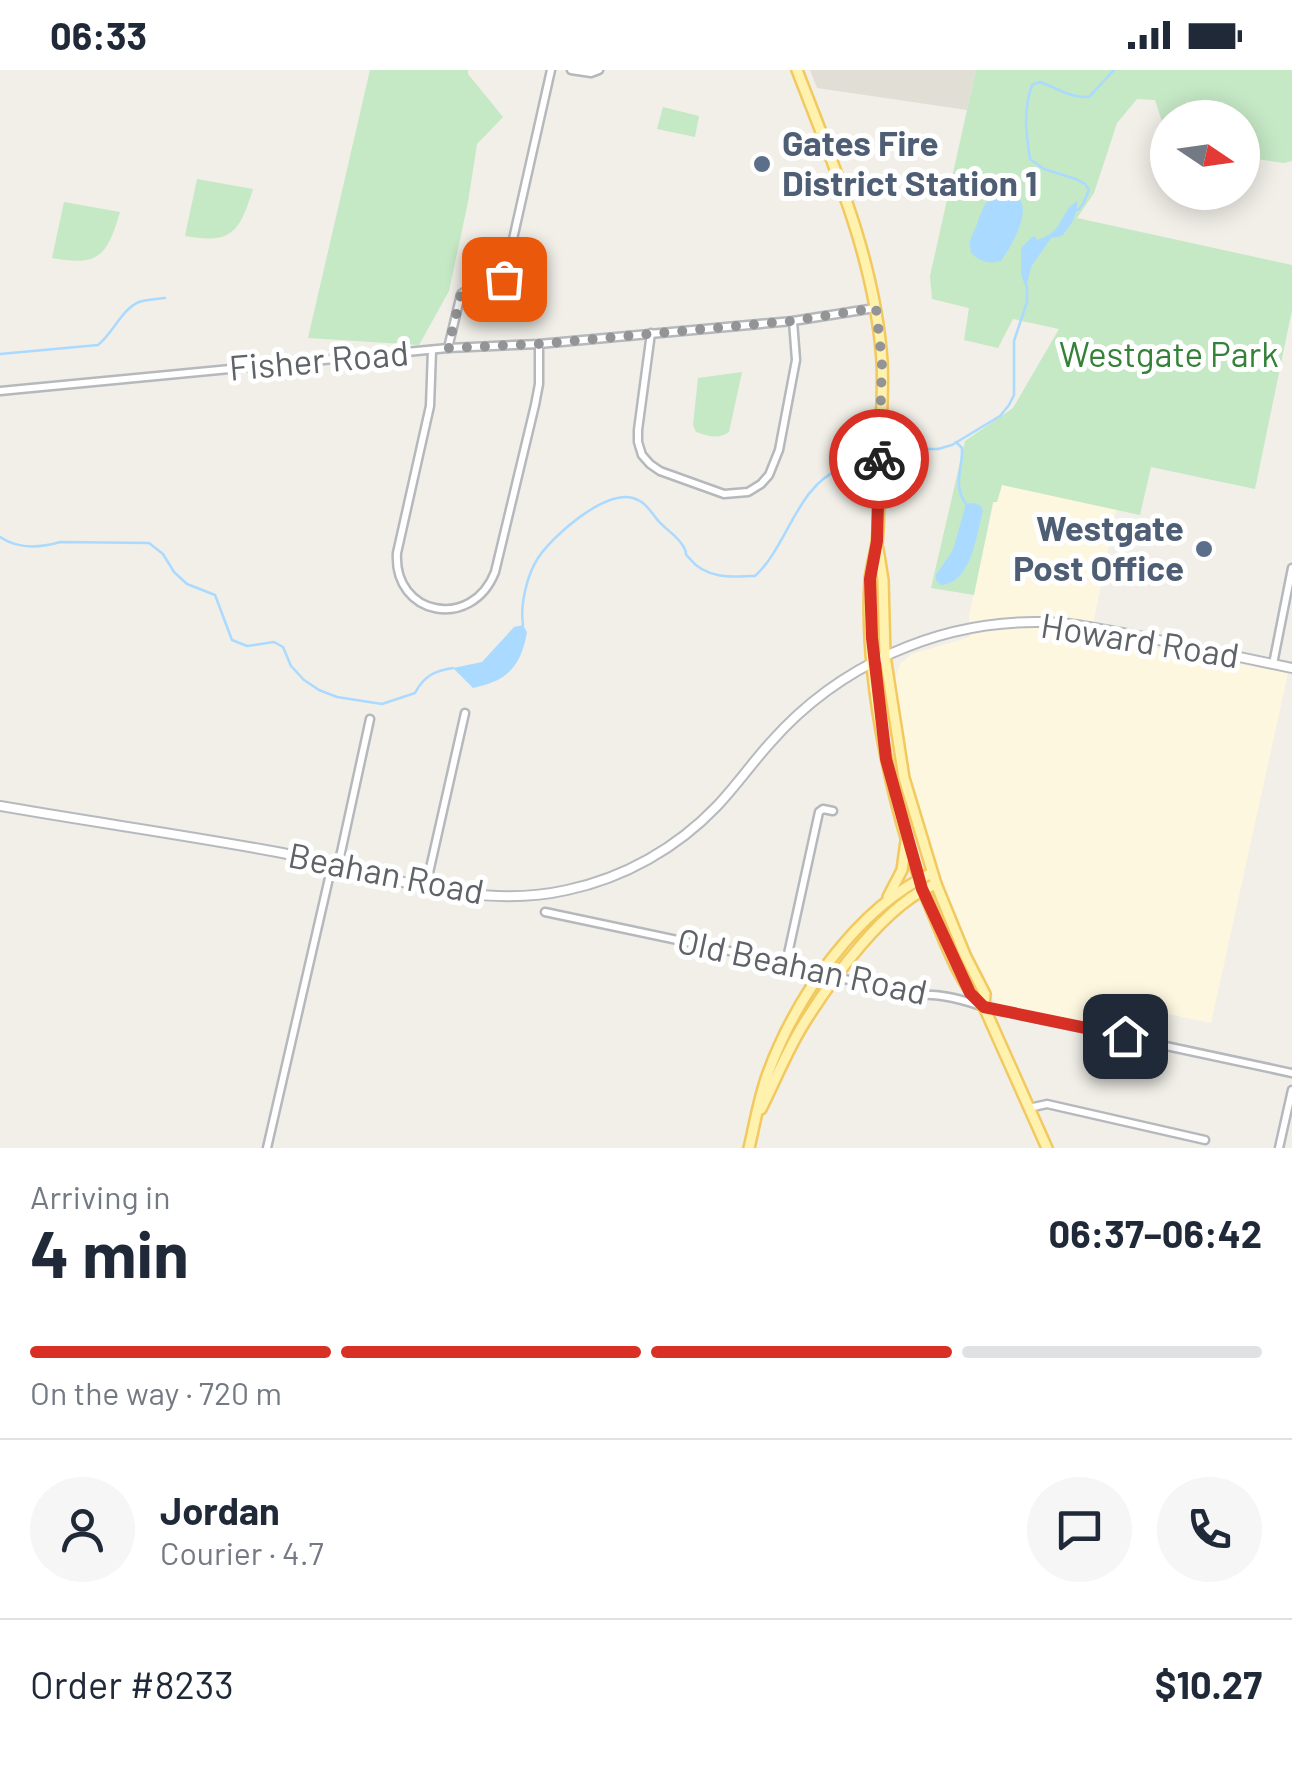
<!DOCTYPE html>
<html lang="en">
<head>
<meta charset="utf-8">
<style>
	:root { --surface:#fff; --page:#f6f6f7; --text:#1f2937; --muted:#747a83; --line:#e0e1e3; --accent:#d93025 }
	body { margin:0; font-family:Barlow,sans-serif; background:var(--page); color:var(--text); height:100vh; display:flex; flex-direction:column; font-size:38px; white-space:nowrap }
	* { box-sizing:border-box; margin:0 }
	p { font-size:32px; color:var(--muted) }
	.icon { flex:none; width:55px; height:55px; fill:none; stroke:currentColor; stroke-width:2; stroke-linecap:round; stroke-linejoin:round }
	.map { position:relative; height:1078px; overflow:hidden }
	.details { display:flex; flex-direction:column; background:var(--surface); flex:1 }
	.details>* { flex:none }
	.needle { width:65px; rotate:103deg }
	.tools { position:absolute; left:1150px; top:30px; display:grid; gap:20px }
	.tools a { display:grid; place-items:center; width:110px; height:110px; border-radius:50%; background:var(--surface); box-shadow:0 5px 25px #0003; font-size:50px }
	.pin { position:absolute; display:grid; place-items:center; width:85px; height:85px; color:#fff; margin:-42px; border-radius:20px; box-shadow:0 5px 15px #0006 }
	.courier { position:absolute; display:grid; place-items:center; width:100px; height:100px; margin:-50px; border:8px solid #d93025; border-radius:50%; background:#fff; color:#222; box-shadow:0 2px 12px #0007 }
	.headline em { font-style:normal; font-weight:700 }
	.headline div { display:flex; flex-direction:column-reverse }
	.headline { display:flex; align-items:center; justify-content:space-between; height:170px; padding:0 30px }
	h1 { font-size:65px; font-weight:700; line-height:75px }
	.bar { display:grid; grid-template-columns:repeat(4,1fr); gap:15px 10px; align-content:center; height:120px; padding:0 30px }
	.bar i { height:12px; border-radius:8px; background:var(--line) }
	.bar .current { background:var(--accent) }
	.bar p { grid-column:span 4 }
	.line { display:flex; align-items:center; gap:25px; padding:0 30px; border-top:2px solid var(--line) }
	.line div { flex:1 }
	.round { display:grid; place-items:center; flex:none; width:105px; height:105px; border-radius:52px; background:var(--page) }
	.status { display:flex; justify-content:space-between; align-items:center; height:70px; padding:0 50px; background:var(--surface); direction:ltr }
	.status svg { height:28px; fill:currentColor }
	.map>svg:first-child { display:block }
	.commercial { fill:#fef7e0 }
	.education { fill:#e1ded6 }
	.green { fill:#c5e8c5 }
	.water { fill:#aadaff }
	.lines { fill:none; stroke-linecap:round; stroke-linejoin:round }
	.stream { stroke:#aadaff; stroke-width:2.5 }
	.street-casing { stroke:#b5b8bc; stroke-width:11 }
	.secondary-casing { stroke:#b6babf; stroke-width:12 }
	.primary-casing { stroke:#f2c960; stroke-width:14 }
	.street { stroke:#fff; stroke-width:6 }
	.secondary { stroke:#fff; stroke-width:8 }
	.primary { stroke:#fff2af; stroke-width:9 }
	.done { stroke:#929495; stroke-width:10; stroke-dasharray:0 18 }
	.route { stroke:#d93025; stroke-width:12 }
	.service-dot { fill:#5c6f8a; stroke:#fff; stroke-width:4 }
	.labels { text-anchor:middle; stroke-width:10; stroke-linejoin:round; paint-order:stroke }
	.service-label { font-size:35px; font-weight:bold; fill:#4e5e75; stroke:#fff; text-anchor:start }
	.park-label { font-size:35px; fill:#348238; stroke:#fff }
	.street-label { font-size:35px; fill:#5f6368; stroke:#fff }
</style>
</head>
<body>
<div class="status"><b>06:33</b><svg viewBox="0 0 49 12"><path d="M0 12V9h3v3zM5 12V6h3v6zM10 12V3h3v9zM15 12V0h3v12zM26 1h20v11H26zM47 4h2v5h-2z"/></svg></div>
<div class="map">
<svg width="1292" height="1078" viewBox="0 0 1292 1078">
	<rect width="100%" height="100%" fill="#f1efe8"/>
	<polygon class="commercial" points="1002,415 1116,440 1091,565 1288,603 1211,953 1158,942 1154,943 1147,968 999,935 995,932 948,829 927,768 911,710 895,609 900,594 912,584 970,567 969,546 994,432 997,432"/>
	<polygon class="education" points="810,0 976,0 967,40 817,18"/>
	<g class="green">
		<polygon points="370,0 468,0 468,4 503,47 477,74 468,132 449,221 419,275 308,268"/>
		<polygon points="976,0 1292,0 1292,91 1284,93 1243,87 1242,48 1168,48 1167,67 1155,30 1137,29 1117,53 1094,123 1077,148 1292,195 1292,240 1255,419 1151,397 1140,445 1002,415 997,432 993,432 974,525 931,518 965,371 1013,338 1059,259 1013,249 998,278 964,270 969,238 932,229 930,206"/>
		<polygon points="663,37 699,46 695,67 657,59"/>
		<path d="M197 109 253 119C239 163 232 174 185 166Z"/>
		<path d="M64 132 120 142C107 185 100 197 52 188Z"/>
		<path d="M742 302 729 362C718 370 709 366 696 362L693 355 698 308Z"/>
	</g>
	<g class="water">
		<path d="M1007 121C1040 129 1013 173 1001 191 989 194 981 192 972 184 966 169 974 165 978 151 984 134 988 125 1007 121Z"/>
		<path d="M1077 131C1078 146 1071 155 1062 166L1051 168 1031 197 1026 218 1021 204V178L1032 167 1035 166 1037 170C1066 161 1058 143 1077 131Z"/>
		<path d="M974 433 981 436 983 441C976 465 972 513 941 515L936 510V505L953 480 966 434Z"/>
		<path d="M523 555 527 562C521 596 508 611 473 618L453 598 482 592 514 557Z"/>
	</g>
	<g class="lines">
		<g class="stream">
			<path d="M1078 140 1083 134 1089 120 1085 114 1076 109 1044 99 1030 89C1026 64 1023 40 1032 15L1040 12C1058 18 1069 28 1089 27L1114 0"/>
			<path d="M0 284 98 275C113 263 122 239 139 232 147 229 157 229 165 228"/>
			<path d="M956 372 962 378C963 399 952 415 966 434"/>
			<polyline points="896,389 922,379 938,379 952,375 1000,346 1009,335 1014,325 1014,271 1027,232 1027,216"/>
			<path d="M0 467C18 479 40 478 60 472L149 473 163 484 174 502 187 514 215 525 232 570 247 576 274 572 283 577 291 596 304 610 319 620 337 627 382 634 415 623C424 606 434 601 453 598"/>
			<path d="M523 555C520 534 527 505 538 488 553 465 605 420 633 428 644 431 649 439 656 448 663 458 677 465 683 476 690 487 681 479 690 489 706 509 732 507 755 506 787 477 797 416 840 399 846 396 856 396 864 395"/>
		</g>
		<defs>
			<g id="street">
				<polyline points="571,0 591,3 599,0"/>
				<polyline points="651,263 638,360 638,372 642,385 650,394 660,401 724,424 748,422 761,414 769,405 779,380 796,290 793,251"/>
				<polyline points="448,278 461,224 467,220 496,222 504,209 551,0"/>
				<path d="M432 280 430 336 397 483C393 546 472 561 495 502L535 335 539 314V274"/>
				<polyline points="0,321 448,278 539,274 793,251 875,238"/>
				<polyline points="1273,594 1292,498"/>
				<polyline points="338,796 370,649"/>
				<polyline points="426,816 465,643"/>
				<path d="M545 842 786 893 821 904 920 925C941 923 964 930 984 937L1292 1003"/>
				<polyline points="786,893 819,742 823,739 833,741"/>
				<polyline points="1029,1038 1047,1034 1205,1070"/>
				<polyline points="267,1078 332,795"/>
				<polyline points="1279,1078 1292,1020"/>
			</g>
			<path id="secondary" d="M0 736C92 752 185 765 277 782 371 800 470 842 567 820 624 808 677 778 717 736 736 716 752 693 771 672 838 596 937 551 1039 552 1074 552 1109 561 1144 567 1193 577 1243 588 1292 598"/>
			<g id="primary">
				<path d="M797 0C833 94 875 189 882 291 884 326 880 362 879 397 878 422 880 448 877 473 875 485 871 498 870 510 864 611 894 751 933 844 947 876 959 913 984 937L1047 1078"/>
				<polyline points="878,479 883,510 885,586 904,708 936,814 965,885 985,924 984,937"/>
				<polyline points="888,827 902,800 906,771"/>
				<path d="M761 1039C775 1011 787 981 803 955 831 910 886 833 936 814"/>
				<path d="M749 1078C755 1053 759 1027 768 1003 796 927 857 838 932 803"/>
			</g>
		</defs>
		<use href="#street" class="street-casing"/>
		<use href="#secondary" class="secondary-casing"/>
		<use href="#primary" class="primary-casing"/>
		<use href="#street" class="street"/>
		<use href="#secondary" class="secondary"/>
		<use href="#primary" class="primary"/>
	</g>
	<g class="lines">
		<polyline class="done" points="504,209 496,222 467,220 461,224 448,278 539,274 792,251 876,238 882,292 879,389"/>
		<polyline class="route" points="879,389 877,471 870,509 872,568 886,689 922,819 970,923 984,937 1125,966"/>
	</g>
	<g class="service-dot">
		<circle cx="762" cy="94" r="10"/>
		<circle cx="1204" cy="479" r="10"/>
	</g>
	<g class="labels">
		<g class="service-label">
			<text x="782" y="86">Gates Fire<tspan x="782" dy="40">District Station 1</tspan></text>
			<text x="1184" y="471" text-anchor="end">Westgate<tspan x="1184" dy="40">Post Office</tspan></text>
		</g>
		<g class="park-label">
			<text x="1169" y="297">Westgate Park</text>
		</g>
		<g class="street-label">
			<text transform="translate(319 291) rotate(-5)" y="12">Fisher Road</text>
			<text transform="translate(1140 571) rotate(9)" y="12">Howard Road</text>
			<text transform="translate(386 804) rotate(11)" y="12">Beahan Road</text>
			<text transform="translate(802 897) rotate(12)" y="12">Old Beahan Road</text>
		</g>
	</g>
</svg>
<div class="tools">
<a><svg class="needle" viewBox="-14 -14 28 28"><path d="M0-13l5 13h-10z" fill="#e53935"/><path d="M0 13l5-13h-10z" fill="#747a83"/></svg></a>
</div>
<div class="pin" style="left:504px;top:209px;background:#ea580c"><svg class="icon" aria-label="bag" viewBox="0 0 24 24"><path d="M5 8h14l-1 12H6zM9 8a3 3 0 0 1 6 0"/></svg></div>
<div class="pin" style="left:1125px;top:966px;background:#1f2937"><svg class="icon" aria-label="home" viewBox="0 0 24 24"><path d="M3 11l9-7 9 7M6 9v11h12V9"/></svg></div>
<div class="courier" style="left:879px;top:389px"><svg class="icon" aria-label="bike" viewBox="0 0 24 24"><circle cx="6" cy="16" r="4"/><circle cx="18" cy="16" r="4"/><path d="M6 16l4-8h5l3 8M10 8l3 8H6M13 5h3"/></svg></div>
</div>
<section class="details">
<div class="headline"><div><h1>4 min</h1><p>Arriving in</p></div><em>06:37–06:42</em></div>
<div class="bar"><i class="current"></i><i class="current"></i><i class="current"></i><i></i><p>On the way · 720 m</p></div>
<div class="line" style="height:180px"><a class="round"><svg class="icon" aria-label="person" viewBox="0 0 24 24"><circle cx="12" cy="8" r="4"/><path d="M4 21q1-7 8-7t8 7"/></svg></a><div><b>Jordan</b><p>Courier · 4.7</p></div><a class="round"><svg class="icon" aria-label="chat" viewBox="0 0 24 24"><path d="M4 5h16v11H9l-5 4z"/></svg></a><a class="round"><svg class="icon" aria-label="phone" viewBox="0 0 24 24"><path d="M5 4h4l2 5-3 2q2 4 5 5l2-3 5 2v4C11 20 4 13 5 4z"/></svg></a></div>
<div class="line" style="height:130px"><div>Order #8233</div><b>$10.27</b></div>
</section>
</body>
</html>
